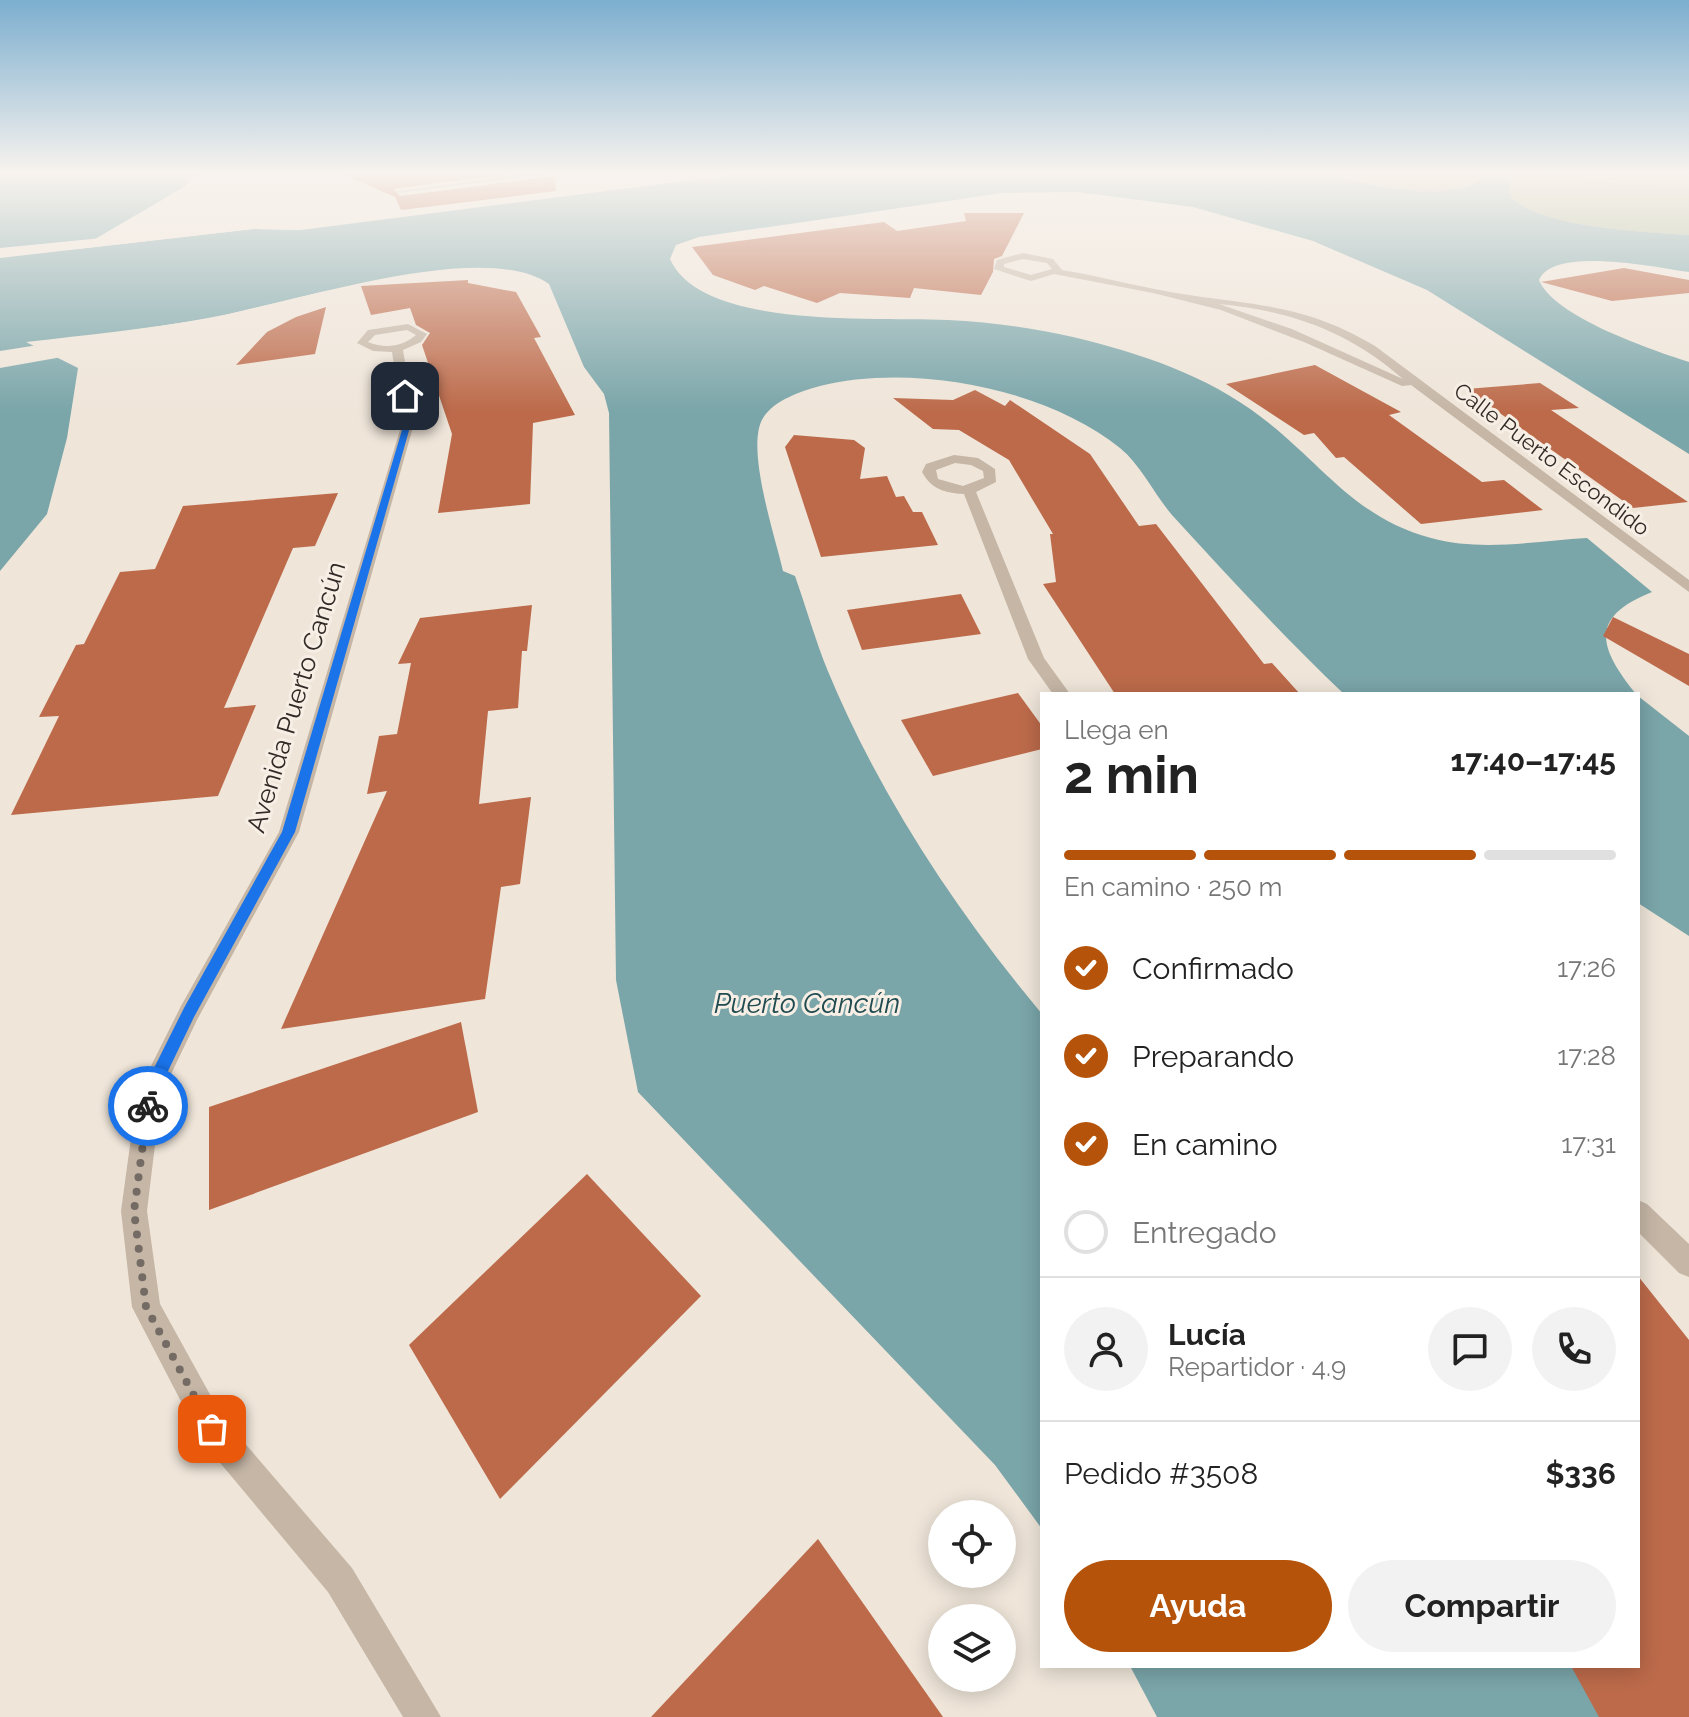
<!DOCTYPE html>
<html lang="es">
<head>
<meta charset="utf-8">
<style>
	:root { --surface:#fff; --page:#f2f2f2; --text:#222; --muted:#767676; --line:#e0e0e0; --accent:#b45309 }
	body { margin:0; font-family:Raleway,sans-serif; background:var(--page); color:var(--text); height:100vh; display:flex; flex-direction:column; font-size:30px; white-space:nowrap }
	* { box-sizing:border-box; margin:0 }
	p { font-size:26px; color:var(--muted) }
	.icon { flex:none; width:44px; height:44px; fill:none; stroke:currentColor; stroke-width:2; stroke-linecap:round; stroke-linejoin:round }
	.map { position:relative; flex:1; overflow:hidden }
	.side { position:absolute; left:1040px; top:692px; width:600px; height:976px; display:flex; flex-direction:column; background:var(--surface); border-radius:0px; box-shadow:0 4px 20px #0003 }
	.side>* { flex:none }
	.tools { position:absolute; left:928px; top:1500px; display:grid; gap:16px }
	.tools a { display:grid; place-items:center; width:88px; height:88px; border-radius:50%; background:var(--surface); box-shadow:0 4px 20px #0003; font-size:40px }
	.pin { position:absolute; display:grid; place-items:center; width:68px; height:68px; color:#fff; margin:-34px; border-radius:16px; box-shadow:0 4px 12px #0006 }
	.courier { position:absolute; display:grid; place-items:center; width:80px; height:80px; margin:-40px; border:6px solid #1a73e8; border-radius:50%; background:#fff; color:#222; box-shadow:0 2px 10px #0007 }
	.summary em { font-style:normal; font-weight:700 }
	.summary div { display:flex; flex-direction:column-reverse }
	.summary { display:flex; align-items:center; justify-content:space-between; height:136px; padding:0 24px }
	h1 { font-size:52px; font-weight:700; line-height:60px }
	.bar { display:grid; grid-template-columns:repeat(4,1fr); gap:12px 8px; align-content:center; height:96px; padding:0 24px }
	.bar i { height:10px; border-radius:6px; background:var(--line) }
	.bar .current { background:var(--accent) }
	.bar p { grid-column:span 4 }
	.line { display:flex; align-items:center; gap:20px; padding:0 24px; border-top:2px solid var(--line) }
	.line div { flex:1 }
	.round { display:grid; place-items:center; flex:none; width:84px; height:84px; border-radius:42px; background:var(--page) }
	ol { padding:0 24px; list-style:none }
	li { display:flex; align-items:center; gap:24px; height:88px }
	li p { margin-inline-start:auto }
	li .icon { padding:8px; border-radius:50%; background:var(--accent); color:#fff; stroke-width:4 }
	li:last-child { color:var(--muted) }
	li i { width:44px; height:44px; border:4px solid var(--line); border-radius:50% }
	.button { display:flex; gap:16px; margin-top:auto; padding:16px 24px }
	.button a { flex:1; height:92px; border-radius:48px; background:var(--accent); color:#fff; font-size:32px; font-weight:700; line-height:92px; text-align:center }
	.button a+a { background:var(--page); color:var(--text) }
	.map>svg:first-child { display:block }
	.green { fill:#afbc9a }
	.water { fill:#7aa5a9 }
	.pier { fill:#efe5d9 }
	.building { fill:#bc6a4a }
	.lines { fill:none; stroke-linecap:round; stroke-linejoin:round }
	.path { stroke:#b1a090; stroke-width:2; stroke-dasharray:2 2; stroke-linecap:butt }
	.street { fill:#c5b6a6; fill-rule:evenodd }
	.route { fill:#1a73e8 }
	.done { stroke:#746b65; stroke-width:8; stroke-dasharray:0 14.4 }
	.labels { text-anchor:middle; stroke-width:6; stroke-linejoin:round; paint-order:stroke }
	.far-street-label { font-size:22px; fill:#322a26; stroke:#f7efe5 }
	.street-label { font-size:26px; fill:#322a26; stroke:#f7efe5 }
	.water-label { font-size:28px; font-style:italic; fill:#204b50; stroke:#f7efe5 }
</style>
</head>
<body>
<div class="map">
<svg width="1689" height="1717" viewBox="0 0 1689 1717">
	<rect width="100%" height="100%" fill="#efe5d9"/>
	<g class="green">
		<path d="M1323 172H1482L1485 176C1450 206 1364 184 1323 172Z"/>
		<path d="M1503 172H1689V235C1646 232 1539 228 1509 197L1511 187Z"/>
	</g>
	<g class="water">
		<path d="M0 172H198L184 187 78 249 253 229 301 230 755 172H1323C1363 184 1451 206 1485 176L1482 172H1503L1511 179 1510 197C1541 228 1645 232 1689 235V272C1660 268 1553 245 1539 280 1554 317 1652 350 1689 362V454L1427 290 1313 241 1193 207 1078 192 1003 193 699 237 676 245 670 259C702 331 880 316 948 320 990 322 1033 328 1073 337 1139 353 1207 375 1261 417 1322 463 1353 517 1431 538 1481 552 1536 541 1587 538L1652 592C1589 617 1598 647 1636 694H1344C1284 637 1228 576 1172 515 1154 494 1141 465 1120 448 1046 388 912 363 820 386 802 391 774 400 763 418 745 447 775 536 783 571L795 576C806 607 815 639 827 669 878 793 956 911 1042 1014V1529L995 1465 638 1092 616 980 609 413 604 394 584 367 549 284C481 237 288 305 208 318 148 329 87 335 26 342L78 368 67 438 47 514 0 571Z"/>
		<polygon points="1638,696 1689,736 1689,936 1638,903"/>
		<polygon points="1130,1666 1572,1666 1600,1717 1157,1717"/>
	</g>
	<g class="pier">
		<polygon points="253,225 290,226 301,230 253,229 0,258 0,248 102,238 93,244"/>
		<polygon points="330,290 213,322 43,344 212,318"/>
		<polygon points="38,345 62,357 0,368 0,351"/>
	</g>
	<g class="building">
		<polygon points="338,172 522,172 394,189 400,196 555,176 556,191 401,210 395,197"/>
		<polygon points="964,213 1024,213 1002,256 994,259 993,272 981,295 914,288 910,298 840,293 817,303 764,286 755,290 713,275 692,247 884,222 897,231 966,221"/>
		<polygon points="1624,268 1689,280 1689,293 1612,301 1541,282"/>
		<polygon points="468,280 468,283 516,292 541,337 534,338 575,415 533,423 530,504 438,513 452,434 422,345 430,333 416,325 410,308 371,315 361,286"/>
		<polygon points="326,307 315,354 236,365 267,332 296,317"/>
		<polygon points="1315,365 1401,412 1389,415 1482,482 1504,480 1543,510 1421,524 1344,457 1336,458 1314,433 1304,435 1226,384"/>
		<polygon points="1540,383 1579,408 1551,410 1688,502 1633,508 1466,389"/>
		<polygon points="975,390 1005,406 1010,400 1090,454 1139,526 1156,524 1264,664 1272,663 1300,694 1115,694 1043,584 1056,582 1050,534 1053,534 1009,460 959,430 933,429 893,398 953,400"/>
		<polygon points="794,435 854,440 865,448 860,479 887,476 896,497 904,496 913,512 922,512 938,545 821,557 785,447"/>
		<polygon points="338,493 315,546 293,548 224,708 256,705 218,796 11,815 59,716 39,717 76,645 84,644 120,572 155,569 183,506"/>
		<polygon points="961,594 981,634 862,650 847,610"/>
		<polygon points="532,605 527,651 522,651 518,708 488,711 479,804 531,797 520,884 501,887 485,999 281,1029 387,791 367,794 379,736 397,734 411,663 398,664 420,618"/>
		<polygon points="1613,617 1689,654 1689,686 1603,636"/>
		<polygon points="1018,693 1042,726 1042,749 933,776 901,720"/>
		<polygon points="461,1022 478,1112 209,1210 209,1107"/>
		<polygon points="587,1174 701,1296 500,1499 409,1345"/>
		<polygon points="1638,1276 1689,1340 1689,1717 1599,1717 1571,1666 1638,1666"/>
		<polygon points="818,1539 943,1717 651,1717"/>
	</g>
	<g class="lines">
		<polyline class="path" points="1536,172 1566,179 1689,191"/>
		<g class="street">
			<polygon points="543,172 563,172 400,193 396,191"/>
			<path d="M1023 253 1053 259 1062 270C1105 277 1146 289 1189 295 1263 306 1308 306 1375 346L1689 580V592L1411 385 1402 386 1304 342 1221 310 1153 293 1054 274 1031 281 994 269 997 260ZM1023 259 1047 263 1052 269 1031 275 1004 267V264ZM1219 304C1289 310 1350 332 1403 379L1292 329Z"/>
			<path d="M408 324 427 334 421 342 403 350 415 420 299 832 197 1020 161 1095 147 1211 160 1304 223 1418 352 1568 441 1717H403L328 1592 201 1440 132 1307 121 1211 137 1094 181 1006 279 832 403 420 392 352 373 351 357 343 368 330ZM407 330 416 335C402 347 385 349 368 342L375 335Z"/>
			<path d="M954 455 978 458 995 469 996 482 976 492 1044 658 1070 694H1053L1028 659 964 494C945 493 931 489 922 472L926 464ZM955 463 971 465 983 471 984 478 963 486 938 479 936 470Z"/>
			<polygon points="1638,1200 1647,1204 1689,1244 1689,1277 1679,1273 1638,1232"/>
		</g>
	</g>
	<linearGradient id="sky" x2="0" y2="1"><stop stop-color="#7caecf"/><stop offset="0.42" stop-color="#f8f3ee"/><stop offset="1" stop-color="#f8f3ee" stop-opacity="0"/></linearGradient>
	<rect width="1689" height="412" fill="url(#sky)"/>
	<polygon class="route" points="405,394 408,396 412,420 295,832 194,1017 157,1094 153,1112 148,1114 140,1106 141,1094 184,1008 282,832 405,420 401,396"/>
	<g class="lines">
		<polyline class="done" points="148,1106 134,1211 146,1307 212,1429"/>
	</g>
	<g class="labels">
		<g class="far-street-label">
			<text transform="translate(1552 459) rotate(37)" y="8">Calle Puerto Escondido</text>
		</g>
		<g class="street-label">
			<text transform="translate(296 697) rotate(-73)" y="9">Avenida Puerto Cancún</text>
		</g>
		<g class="water-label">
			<text x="807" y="1013">Puerto Cancún</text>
		</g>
	</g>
</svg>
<div class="tools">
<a><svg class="icon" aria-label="locate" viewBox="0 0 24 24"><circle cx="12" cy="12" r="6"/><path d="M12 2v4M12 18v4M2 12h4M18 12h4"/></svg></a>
<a><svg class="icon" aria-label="layers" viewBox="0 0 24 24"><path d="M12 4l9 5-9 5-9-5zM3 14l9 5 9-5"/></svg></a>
</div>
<div class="pin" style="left:212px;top:1429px;background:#ea580c"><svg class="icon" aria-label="bag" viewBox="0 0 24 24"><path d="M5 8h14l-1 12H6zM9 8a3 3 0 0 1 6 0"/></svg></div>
<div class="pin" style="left:405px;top:396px;background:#1f2937"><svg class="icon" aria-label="home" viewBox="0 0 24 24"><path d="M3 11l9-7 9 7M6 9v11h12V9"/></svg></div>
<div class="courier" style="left:148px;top:1106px"><svg class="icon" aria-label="bike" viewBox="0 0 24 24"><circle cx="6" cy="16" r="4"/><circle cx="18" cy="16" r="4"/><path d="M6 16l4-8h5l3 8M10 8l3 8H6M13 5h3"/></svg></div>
<section class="side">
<div class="summary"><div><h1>2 min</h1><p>Llega en</p></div><em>17:40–17:45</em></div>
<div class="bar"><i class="current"></i><i class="current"></i><i class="current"></i><i></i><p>En camino · 250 m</p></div>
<ol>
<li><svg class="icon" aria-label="check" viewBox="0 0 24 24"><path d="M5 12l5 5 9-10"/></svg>Confirmado<p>17:26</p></li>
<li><svg class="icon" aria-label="check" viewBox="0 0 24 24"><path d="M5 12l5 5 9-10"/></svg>Preparando<p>17:28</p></li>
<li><svg class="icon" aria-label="check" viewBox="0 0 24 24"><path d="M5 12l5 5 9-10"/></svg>En camino<p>17:31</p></li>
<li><i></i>Entregado</li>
</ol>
<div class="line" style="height:144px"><a class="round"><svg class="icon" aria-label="person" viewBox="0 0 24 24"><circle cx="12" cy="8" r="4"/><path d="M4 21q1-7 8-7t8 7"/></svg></a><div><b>Lucía</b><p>Repartidor · 4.9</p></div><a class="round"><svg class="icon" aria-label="chat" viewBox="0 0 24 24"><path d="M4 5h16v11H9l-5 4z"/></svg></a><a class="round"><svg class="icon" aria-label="phone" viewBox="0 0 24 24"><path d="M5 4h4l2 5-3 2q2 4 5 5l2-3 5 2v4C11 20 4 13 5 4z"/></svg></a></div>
<div class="line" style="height:104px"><div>Pedido #3508</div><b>$336</b></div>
<div class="button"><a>Ayuda</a><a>Compartir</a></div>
</section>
</div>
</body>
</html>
